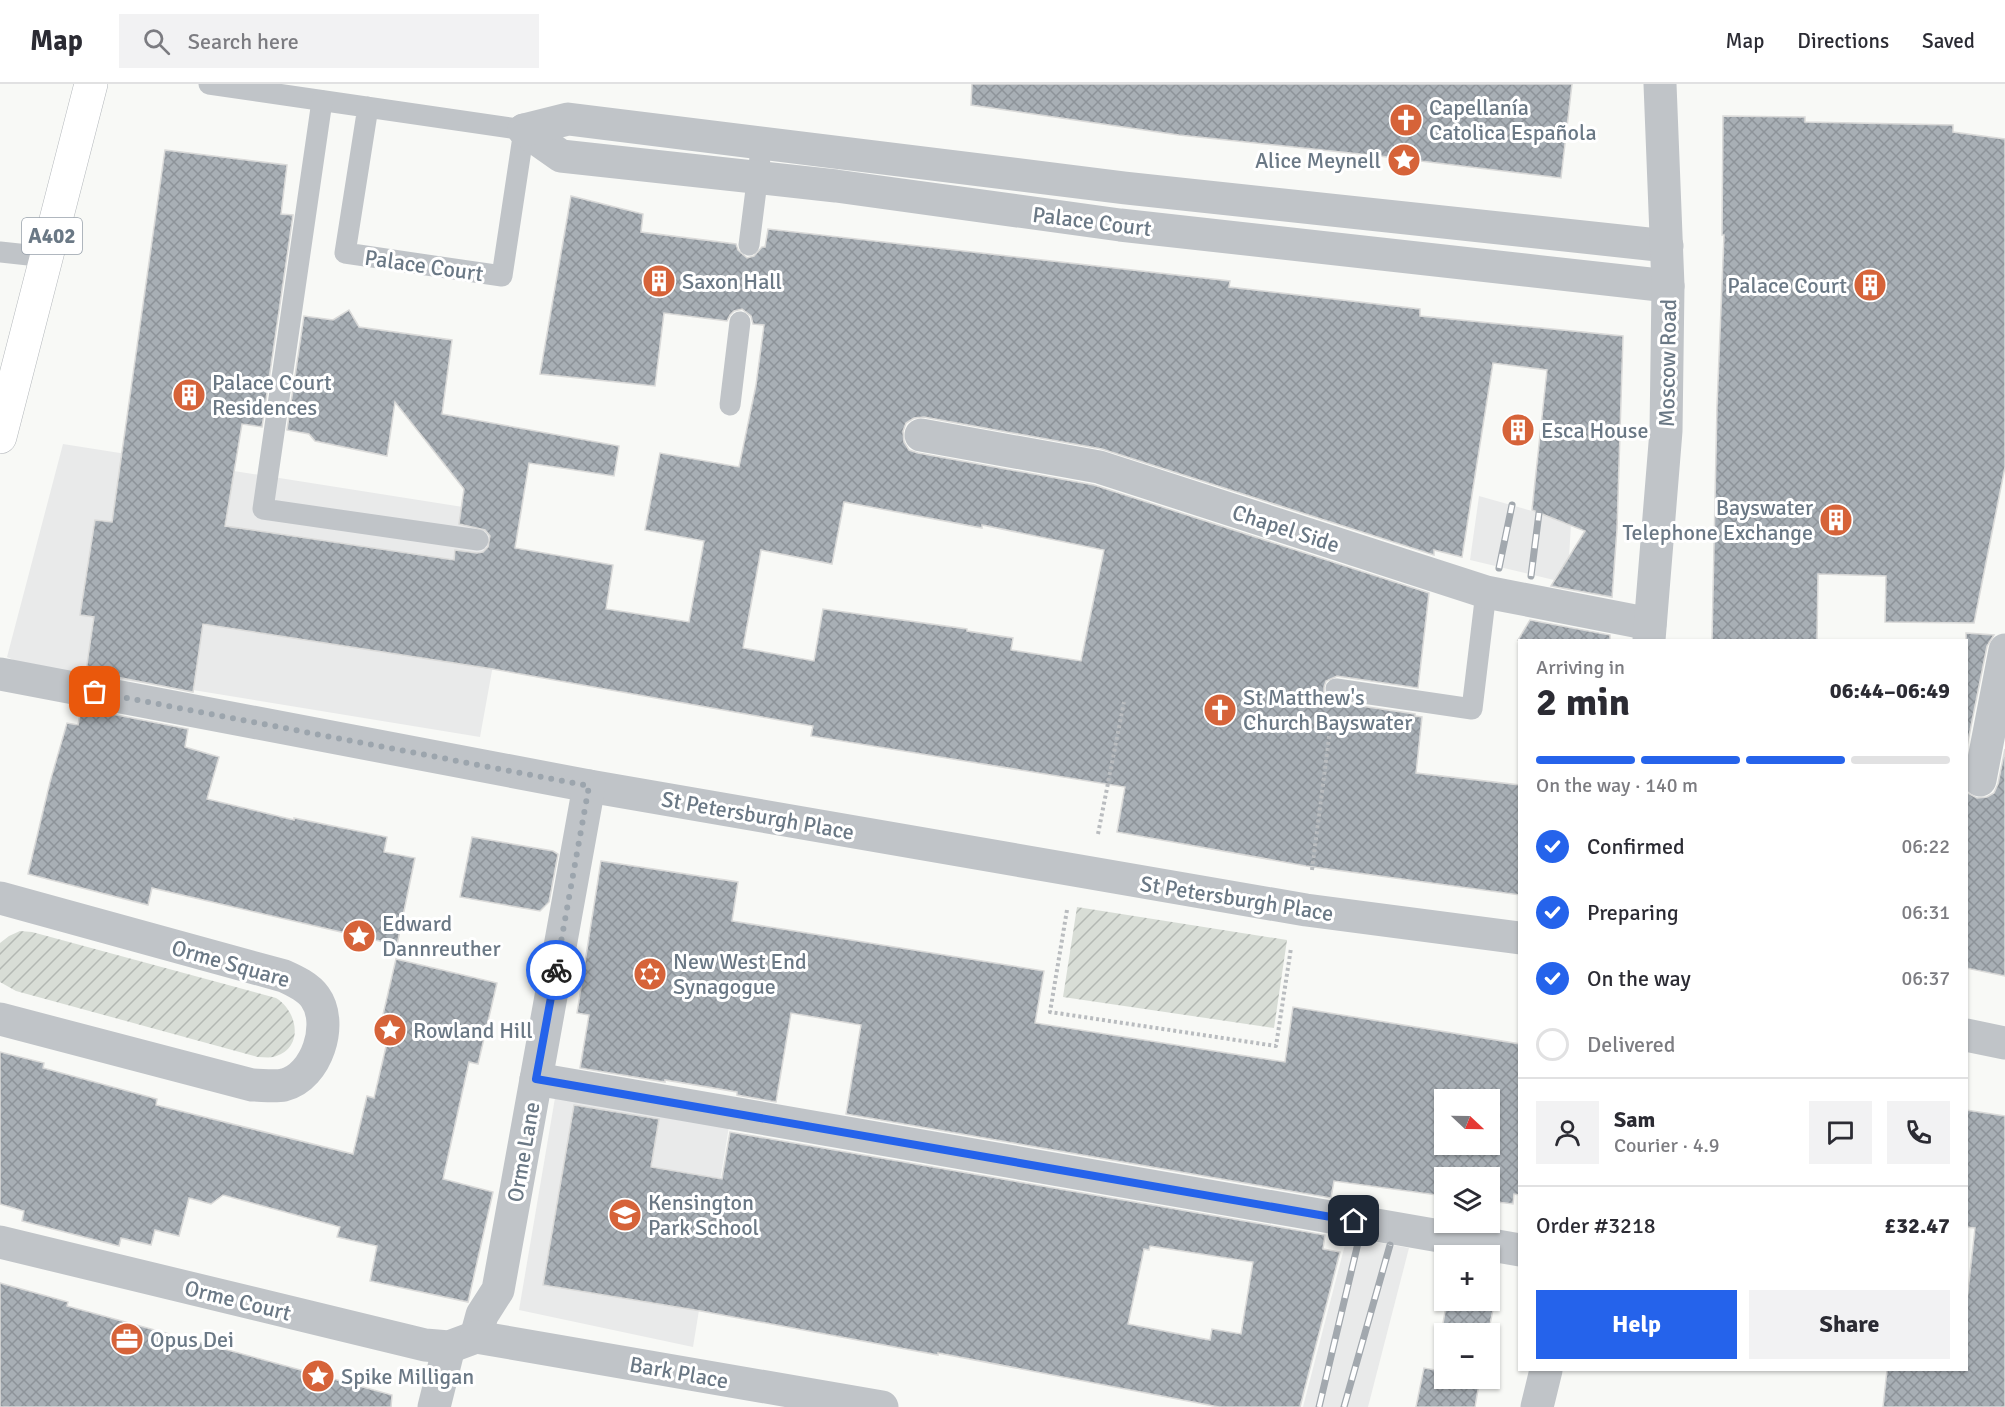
<!DOCTYPE html>
<html lang="en">
<head>
<meta charset="utf-8">
<style>
	:root { --surface:#fff; --page:#f2f2f3; --text:#2b2b33; --muted:#7c7c81; --line:#e1e1e2; --accent:#2563eb }
	body { margin:0; font-family:Signika,sans-serif; background:var(--page); color:var(--text); height:100vh; display:flex; flex-direction:column; font-size:22px; white-space:nowrap }
	* { box-sizing:border-box; margin:0 }
	p { font-size:20px; color:var(--muted) }
	.icon { flex:none; width:33px; height:33px; fill:none; stroke:currentColor; stroke-width:2; stroke-linecap:round; stroke-linejoin:round }
	.map { position:relative; flex:1; overflow:hidden }
	.panel { position:absolute; left:1518px; top:555px; width:450px; height:732px; display:flex; flex-direction:column; background:var(--surface); border-radius:0px; box-shadow:0 2px 4px #0004 }
	.panel>* { flex:none }
	.needle { width:39px; rotate:112deg }
	.buttons { position:absolute; left:1434px; top:1005px; display:grid; gap:12px }
	.buttons a { display:grid; place-items:center; width:66px; height:66px; border-radius:0px; background:var(--surface); box-shadow:0 2px 4px #0004; font-size:30px }
	.pin { position:absolute; display:grid; place-items:center; width:51px; height:51px; color:#fff; margin:-26px; border-radius:12px; box-shadow:0 3px 9px #0006 }
	.courier { position:absolute; display:grid; place-items:center; width:60px; height:60px; margin:-30px; border:4px solid #2563eb; border-radius:50%; background:#fff; color:#222; box-shadow:0 2px 8px #0007 }
	.summary em { font-style:normal; font-weight:800 }
	.summary div { display:flex; flex-direction:column-reverse }
	.summary { display:flex; align-items:center; justify-content:space-between; height:102px; padding:0 18px }
	h1 { font-size:39px; font-weight:800; line-height:45px }
	.bar { display:grid; grid-template-columns:repeat(4,1fr); gap:9px 6px; align-content:center; height:72px; padding:0 18px }
	.bar i { height:8px; border-radius:4px; background:var(--line) }
	.bar .on { background:var(--accent) }
	.bar p { grid-column:span 4 }
	.line { display:flex; align-items:center; gap:15px; padding:0 18px; border-top:2px solid var(--line) }
	.line div { flex:1 }
	.round { display:grid; place-items:center; flex:none; width:63px; height:63px; border-radius:0px; background:var(--page) }
	ol { padding:0 18px; list-style:none }
	li { display:flex; align-items:center; gap:18px; height:66px }
	li p { margin-inline-start:auto }
	li .icon { padding:6px; border-radius:50%; background:var(--accent); color:#fff; stroke-width:4 }
	li:last-child { color:var(--muted) }
	li i { width:33px; height:33px; border:3px solid var(--line); border-radius:50% }
	.primary-button { display:flex; gap:12px; margin-top:auto; padding:12px 18px }
	.primary-button a { flex:1; height:69px; border-radius:0px; background:var(--accent); color:#fff; font-size:24px; font-weight:800; line-height:69px; text-align:center }
	.primary-button a+a { background:var(--page); color:var(--text) }
	header { display:flex; align-items:center; gap:36px; box-sizing:border-box; height:84px; padding:0 30px; background:var(--surface); border-bottom:2px solid var(--line) }
	header strong { font-size:28px }
	nav { display:flex; gap:33px; margin-inline-start:auto; font-size:21px }
	.search { width:420px; height:54px; background:var(--page); display:flex; align-items:center; gap:15px; box-sizing:border-box; padding:0 21px; border-radius:0px; color:var(--muted); font-size:22px }
	.map>svg:first-child { display:block }
	.built { fill:#e9eaea }
	.garden { fill:url(#garden-furrows) }
	.building { fill:url(#building-cross-hatch); stroke:#dadad9; stroke-width:1.5; fill-rule:evenodd }
	.lines { fill:none; stroke-linecap:round; stroke-linejoin:round }
	.primary-casing { stroke:#b4b8bc; stroke-width:34 }
	.path { stroke:#b9bcbf; stroke-width:4; stroke-dasharray:3 3; stroke-linecap:butt }
	.lane { stroke:#c0c4c8; stroke-width:21 }
	.street { stroke:#c0c4c8; stroke-width:33 }
	.primary { stroke:#fff; stroke-width:33 }
	.rail-casing { stroke:#a2a8ae; stroke-width:7 }
	.rail { stroke:#fff; stroke-width:4.5; stroke-dasharray:14; stroke-linecap:butt }
	.done { stroke:#9ca5ad; stroke-width:6; stroke-dasharray:0 10.8 }
	.route { stroke:#2563eb; stroke-width:8 }
	.labels { text-anchor:middle; stroke-width:6; stroke-linejoin:round; paint-order:stroke }
	.shield { fill:#fff; stroke:#97a0aa; stroke-width:1.5 }
	.shield-label { font-size:21px; font-weight:bold; fill:#6a7885 }
	.poi-label { font-size:22px; fill:#6a7885; stroke:#fff; text-anchor:start }
	.street-label { font-size:22px; fill:#6a7885; stroke:#fff }
</style>
</head>
<body>
<header>
<strong>Map</strong>
<div class="search"><svg class="icon" aria-label="search" viewBox="0 0 24 24"><circle cx="10" cy="10" r="6"/><path d="M15 15l6 6"/></svg>Search here</div>
<nav><a>Map</a><a>Directions</a><a>Saved</a></nav>
</header>
<div class="map">
<svg width="2005" height="1323" viewBox="0 0 2005 1323">
	<defs>
		<pattern id="garden-furrows" width="10" height="10" patternUnits="userSpaceOnUse" patternTransform="scale(1.5)"><rect width="10" height="10" fill="#d8ddd6"/><path d="M-1 1l2-2M0 10L10 0M9 11l2-2" fill="none" stroke="#b3b8b3"/></pattern>
		<pattern id="building-cross-hatch" width="8" height="8" patternUnits="userSpaceOnUse" patternTransform="scale(1.5)"><rect width="8" height="8" fill="#a8afb5"/><path d="M0 0l8 8M0 8l8-8" fill="none" stroke="#8d9399"/></pattern>
	</defs>
	<rect width="100%" height="100%" fill="#f8f9f6"/>
	<g class="built">
		<polygon points="63,360 520,432 480,653 193,606 28,583 7,573"/>
		<polygon points="1479,412 1539,429 1571,441 1569,473 1554,496 1470,476"/>
		<polygon points="556,1008 730,1036 693,1263 519,1226"/>
		<polygon points="1347,1153 1409,1164 1368,1323 1303,1323"/>
	</g>
	<g class="garden">
		<polygon points="1077,823 1287,856 1274,944 1063,913"/>
		<path d="M20 847 32 848 276 914C299 928 304 966 273 973 268 974 263 973 258 973L16 907 0 898V859L9 852Z"/>
	</g>
	<g class="building">
		<polygon points="972,0 1572,0 1561,94 1379,72 1179,51 971,21"/>
		<polygon points="1723,32 1805,33 1805,38 1953,41 1953,48 2005,55 2005,383 1974,539 1885,538 1886,492 1818,490 1817,556 1712,556 1717,322 1724,151 1722,151"/>
		<path d="M165 66 287 81 281 130 293 131 262 343 242 340 225 442 454 476 455 466 477 469 483 468 488 463 490 452 485 446 459 440 464 405 395 318 387 372 315 357 309 350 287 346 304 232 333 236 349 226 359 243 452 256 442 330 619 362 614 392 529 379 515 464 613 481 606 525 689 538 704 457 645 446 660 369 739 383 756 301 764 241 753 240 751 232 742 225 734 227 730 231 727 237 664 229 655 302 540 290 571 112 643 130 641 148 736 160 738 166 747 174 754 172 762 163H765L768 145 1230 197 1229 203 1420 225V232L1623 252 1617 445 1612 513 1551 502 1585 447 1532 426 1547 286 1493 279 1462 473 1434 466V471L1102 365 924 333 914 334 906 339 903 347 904 358 909 366 918 369 1094 401 1429 509 1418 604 1337 592 1326 597 1324 603V609L1328 615 1334 618 1415 630V632L1422 633 1416 689 1520 701V811L1306 782 1117 748 1125 703 811 652 813 642 493 585 203 540 193 608 86 587 94 533 80 531 95 436 112 438ZM844 418 982 444V441L1104 466 1081 577 1011 566 1013 554 967 547V545L823 525 814 577 743 564 761 466 832 480Z"/>
		<polygon points="1530,536 1610,551 1610,556 1518,556"/>
		<polygon points="1966,549 1994,551 1987,562 1966,667"/>
		<polygon points="81,624 188,645 185,663 219,673 207,715 294,736 294,734 387,753 384,768 415,774 397,861 152,804 148,821 28,790 50,698 67,639 78,641"/>
		<polygon points="2005,665 2005,892 1966,884 1966,708 1977,714 1987,713 1994,709 1998,700"/>
		<polygon points="472,753 553,767 558,770 549,818 540,827 460,813"/>
		<path d="M601 777 738 798 732 837 1044 887 1035 939 1285 978 1293 923 1520 960V1111L1514 1110 1513 1120 1490 1117V1094H1444V1112L1334 1097 1331 1114 846 1030 861 941 791 929 776 1018 737 1011V1008L665 996V998L580 984 589 931 577 929ZM1444 1016H1490V1060H1444Z"/>
		<polygon points="396,875 497,899 478,980 469,978 443,1095 493,1108 468,1218 370,1197 377,1162 337,1153 340,1143 223,1111 211,1120 189,1114 179,1152 155,1146 151,1161 121,1154 119,1162 22,1137 24,1127 0,1120 0,968 44,979 43,984 157,1015 156,1021 353,1070 367,1012 374,1014 392,937 382,935"/>
		<path d="M574 1021 659 1035 651 1083 722 1095 730 1048 1325 1151 1323 1165 1340 1168 1300 1323H1219L938 1269V1271L701 1227 543 1201ZM1150 1162 1253 1178 1241 1250 1212 1245 1210 1256 1128 1240 1144 1165 1149 1166Z"/>
		<polygon points="1966,1026 2005,1032 2005,1323 1883,1323 1887,1286 1966,1286 1966,1225 1975,1144 1966,1143"/>
		<polygon points="0,1199 68,1218 67,1222 392,1311 391,1323 0,1323"/>
		<polygon points="1447,1216 1495,1216 1488,1250 1444,1250 1444,1294 1480,1294 1475,1323 1416,1323 1424,1284 1435,1286"/>
	</g>
	<g class="lines">
		<defs>
			<polyline id="primary" points="0,353 91,0"/>
		</defs>
		<use href="#primary" class="primary-casing"/>
		<g class="path">
			<polyline points="1098,750 1124,618"/>
			<polyline points="1312,786 1331,638"/>
			<polyline points="1067,826 1050,928 1276,962 1291,864"/>
		</g>
		<g class="lane">
			<polyline points="209,0 524,46 502,192 345,169 368,23"/>
			<polyline points="322,17 263,425 478,456"/>
			<polyline points="749,161 762,58"/>
			<polyline points="0,168 47,173"/>
			<polyline points="730,321 740,238"/>
			<polyline points="1336,605 1472,625 1486,508"/>
		</g>
		<g class="street">
			<polyline points="524,46 561,72 836,102 1120,141 1668,202"/>
			<polyline points="524,46 568,35 1125,104 1667,162"/>
			<polyline points="921,351 1099,383 1486,508 1650,540"/>
			<polyline points="1649,556 1666,347 1668,202 1660,0"/>
			<polyline points="0,590 589,702 1074,786 1306,826 1520,854"/>
			<polyline points="1980,696 2005,566"/>
			<path d="M0 814 284 892C295 897 308 903 315 913 334 939 317 993 284 1001 274 1003 262 1001 252 1001L0 935"/>
			<polyline points="1966,951 2005,959"/>
			<polyline points="536,995 1520,1166"/>
			<polyline points="0,1158 425,1261 449,1263 476,1253"/>
			<polyline points="476,1253 482,1231 498,1206 589,702"/>
			<polyline points="476,1253 882,1323"/>
			<polyline points="434,1323 449,1263"/>
			<polyline points="1537,1323 1546,1286"/>
		</g>
		<use href="#primary" class="primary"/>
		<defs>
			<g id="rail">
				<polyline points="1499,484 1512,421"/>
				<polyline points="1531,492 1539,429"/>
				<polyline points="1319,1323 1359,1155"/>
				<polyline points="1344,1323 1390,1161"/>
			</g>
		</defs>
		<use href="#rail" class="rail-casing"/>
		<use href="#rail" class="rail"/>
	</g>
	<g class="lines">
		<polyline class="done" points="95,608 589,702 556,886"/>
		<polyline class="route" points="556,886 536,995 1354,1137"/>
	</g>
	<defs>
		<symbol id="church-disc" viewBox="-11 -11 22 22"><circle r="9.5" fill="#d66339" stroke="#fff"/><path d="M-1.2-6h2.4v3.5h3.3v2.4h-3.3V6h-2.4V-.1h-3.3v-2.4h3.3Z" fill="#fff"/></symbol>
		<symbol id="sight-disc" viewBox="-11 -11 22 22"><circle r="9.5" fill="#d66339" stroke="#fff"/><path d="M0-6L1.8-2.2L6-1.7L2.9 1.2L3.7 5.4L0 3.3L-3.7 5.4L-2.9 1.2L-6-1.7L-1.8-2.2Z" fill="#fff"/></symbol>
		<symbol id="building-disc" viewBox="-11 -11 22 22"><circle r="9.5" fill="#d66339" stroke="#fff"/><path d="M-4-6H4V6H1V3H-1V6H-4ZM-2.5-4.3h1.7v1.8h-1.7ZM.8-4.3h1.7v1.8H.8ZM-2.5-1h1.7V.8h-1.7ZM.8-1h1.7V.8H.8Z" fill="#fff"/></symbol>
		<symbol id="synagogue-disc" viewBox="-11 -11 22 22"><circle r="9.5" fill="#d66339" stroke="#fff"/><path d="M0-6.5L5.6 3.2H-5.6ZM0 6.5L5.6-3.2H-5.6Z" fill="#fff"/></symbol>
		<symbol id="school-disc" viewBox="-11 -11 22 22"><circle r="9.5" fill="#d66339" stroke="#fff"/><path d="M0-5L7-2L0 1L-7-2ZM-4 1L0 2.5L4 1V4Q0 6-4 4Z" fill="#fff"/></symbol>
		<symbol id="office-disc" viewBox="-11 -11 22 22"><circle r="9.5" fill="#d66339" stroke="#fff"/><path d="M-6-3h4V-5.5h4V-3h4V5H-6ZM-1-4.5V-3h2v-1.5ZM-6 0V1H6V0Z" fill="#fff"/></symbol>
	</defs>
	<g fill-rule="evenodd">
		<use href="#church-disc" x="1387" y="17" width="38" height="38"/>
		<use href="#sight-disc" x="1385" y="57" width="38" height="38"/>
		<use href="#building-disc" x="640" y="178" width="38" height="38"/>
		<use href="#building-disc" x="1851" y="182" width="38" height="38"/>
		<use href="#building-disc" x="170" y="292" width="38" height="38"/>
		<use href="#building-disc" x="1499" y="327" width="38" height="38"/>
		<use href="#building-disc" x="1817" y="417" width="38" height="38"/>
		<use href="#church-disc" x="1201" y="607" width="38" height="38"/>
		<use href="#sight-disc" x="340" y="833" width="38" height="38"/>
		<use href="#synagogue-disc" x="631" y="871" width="38" height="38"/>
		<use href="#sight-disc" x="371" y="927" width="38" height="38"/>
		<use href="#school-disc" x="606" y="1112" width="38" height="38"/>
		<use href="#office-disc" x="108" y="1236" width="38" height="38"/>
		<use href="#sight-disc" x="299" y="1273" width="38" height="38"/>
	</g>
	<g class="labels">
		<rect class="shield" x="22" y="134" width="60" height="36" rx="4.5"/>
		<g class="shield-label">
			<text x="52" y="159">A402</text>
		</g>
		<g class="poi-label">
			<text x="1429" y="31">Capellanía<tspan x="1429" dy="25">Catolica Española</tspan></text>
			<text x="1381" y="84" text-anchor="end">Alice Meynell</text>
			<text x="682" y="205">Saxon Hall</text>
			<text x="1847" y="209" text-anchor="end">Palace Court</text>
			<text x="212" y="306">Palace Court<tspan x="212" dy="25">Residences</tspan></text>
			<text x="1541" y="354">Esca House</text>
			<text x="1813" y="431" text-anchor="end">Bayswater<tspan x="1813" dy="25">Telephone Exchange</tspan></text>
			<text x="1243" y="621">St Matthew's<tspan x="1243" dy="25">Church Bayswater</tspan></text>
			<text x="382" y="847">Edward<tspan x="382" dy="25">Dannreuther</tspan></text>
			<text x="673" y="885">New West End<tspan x="673" dy="25">Synagogue</tspan></text>
			<text x="413" y="954">Rowland Hill</text>
			<text x="648" y="1126">Kensington<tspan x="648" dy="25">Park School</tspan></text>
			<text x="150" y="1263">Opus Dei</text>
			<text x="341" y="1300">Spike Milligan</text>
		</g>
		<g class="street-label">
			<text transform="translate(1092 137) rotate(7)" y="8">Palace Court</text>
			<text transform="translate(424 181) rotate(8)" y="8">Palace Court</text>
			<text transform="translate(1667 279) rotate(-89)" y="8">Moscow Road</text>
			<text transform="translate(1286 444) rotate(18)" y="8">Chapel Side</text>
			<text transform="translate(758 731) rotate(10)" y="8">St Petersburgh Place</text>
			<text transform="translate(1237 814) rotate(9)" y="8">St Petersburgh Place</text>
			<text transform="translate(231 879) rotate(16)" y="8">Orme Square</text>
			<text transform="translate(523 1068) rotate(-80)" y="8">Orme Lane</text>
			<text transform="translate(238 1216) rotate(14)" y="8">Orme Court</text>
			<text transform="translate(679 1288) rotate(10)" y="8">Bark Place</text>
		</g>
	</g>
</svg>
<div class="buttons">
<a><svg class="needle" viewBox="-14 -14 28 28"><path d="M0-13l5 13h-10z" fill="#e53935"/><path d="M0 13l5-13h-10z" fill="#7c7c81"/></svg></a>
<a><svg class="icon" aria-label="layers" viewBox="0 0 24 24"><path d="M12 4l9 5-9 5-9-5zM3 14l9 5 9-5"/></svg></a>
<a>+</a>
<a>−</a>
</div>
<div class="pin" style="left:95px;top:608px;background:#ea580c"><svg class="icon" aria-label="bag" viewBox="0 0 24 24"><path d="M5 8h14l-1 12H6zM9 8a3 3 0 0 1 6 0"/></svg></div>
<div class="pin" style="left:1354px;top:1137px;background:#1f2937"><svg class="icon" aria-label="home" viewBox="0 0 24 24"><path d="M3 11l9-7 9 7M6 9v11h12V9"/></svg></div>
<div class="courier" style="left:556px;top:886px"><svg class="icon" aria-label="bike" viewBox="0 0 24 24"><circle cx="6" cy="16" r="4"/><circle cx="18" cy="16" r="4"/><path d="M6 16l4-8h5l3 8M10 8l3 8H6M13 5h3"/></svg></div>
<section class="panel">
<div class="summary"><div><h1>2 min</h1><p>Arriving in</p></div><em>06:44–06:49</em></div>
<div class="bar"><i class="on"></i><i class="on"></i><i class="on"></i><i></i><p>On the way · 140 m</p></div>
<ol>
<li><svg class="icon" aria-label="check" viewBox="0 0 24 24"><path d="M5 12l5 5 9-10"/></svg>Confirmed<p>06:22</p></li>
<li><svg class="icon" aria-label="check" viewBox="0 0 24 24"><path d="M5 12l5 5 9-10"/></svg>Preparing<p>06:31</p></li>
<li><svg class="icon" aria-label="check" viewBox="0 0 24 24"><path d="M5 12l5 5 9-10"/></svg>On the way<p>06:37</p></li>
<li><i></i>Delivered</li>
</ol>
<div class="line" style="height:108px"><a class="round"><svg class="icon" aria-label="person" viewBox="0 0 24 24"><circle cx="12" cy="8" r="4"/><path d="M4 21q1-7 8-7t8 7"/></svg></a><div><b>Sam</b><p>Courier · 4.9</p></div><a class="round"><svg class="icon" aria-label="chat" viewBox="0 0 24 24"><path d="M4 5h16v11H9l-5 4z"/></svg></a><a class="round"><svg class="icon" aria-label="phone" viewBox="0 0 24 24"><path d="M5 4h4l2 5-3 2q2 4 5 5l2-3 5 2v4C11 20 4 13 5 4z"/></svg></a></div>
<div class="line" style="height:78px"><div>Order #3218</div><b>£32.47</b></div>
<div class="primary-button"><a>Help</a><a>Share</a></div>
</section>
</div>
</body>
</html>
